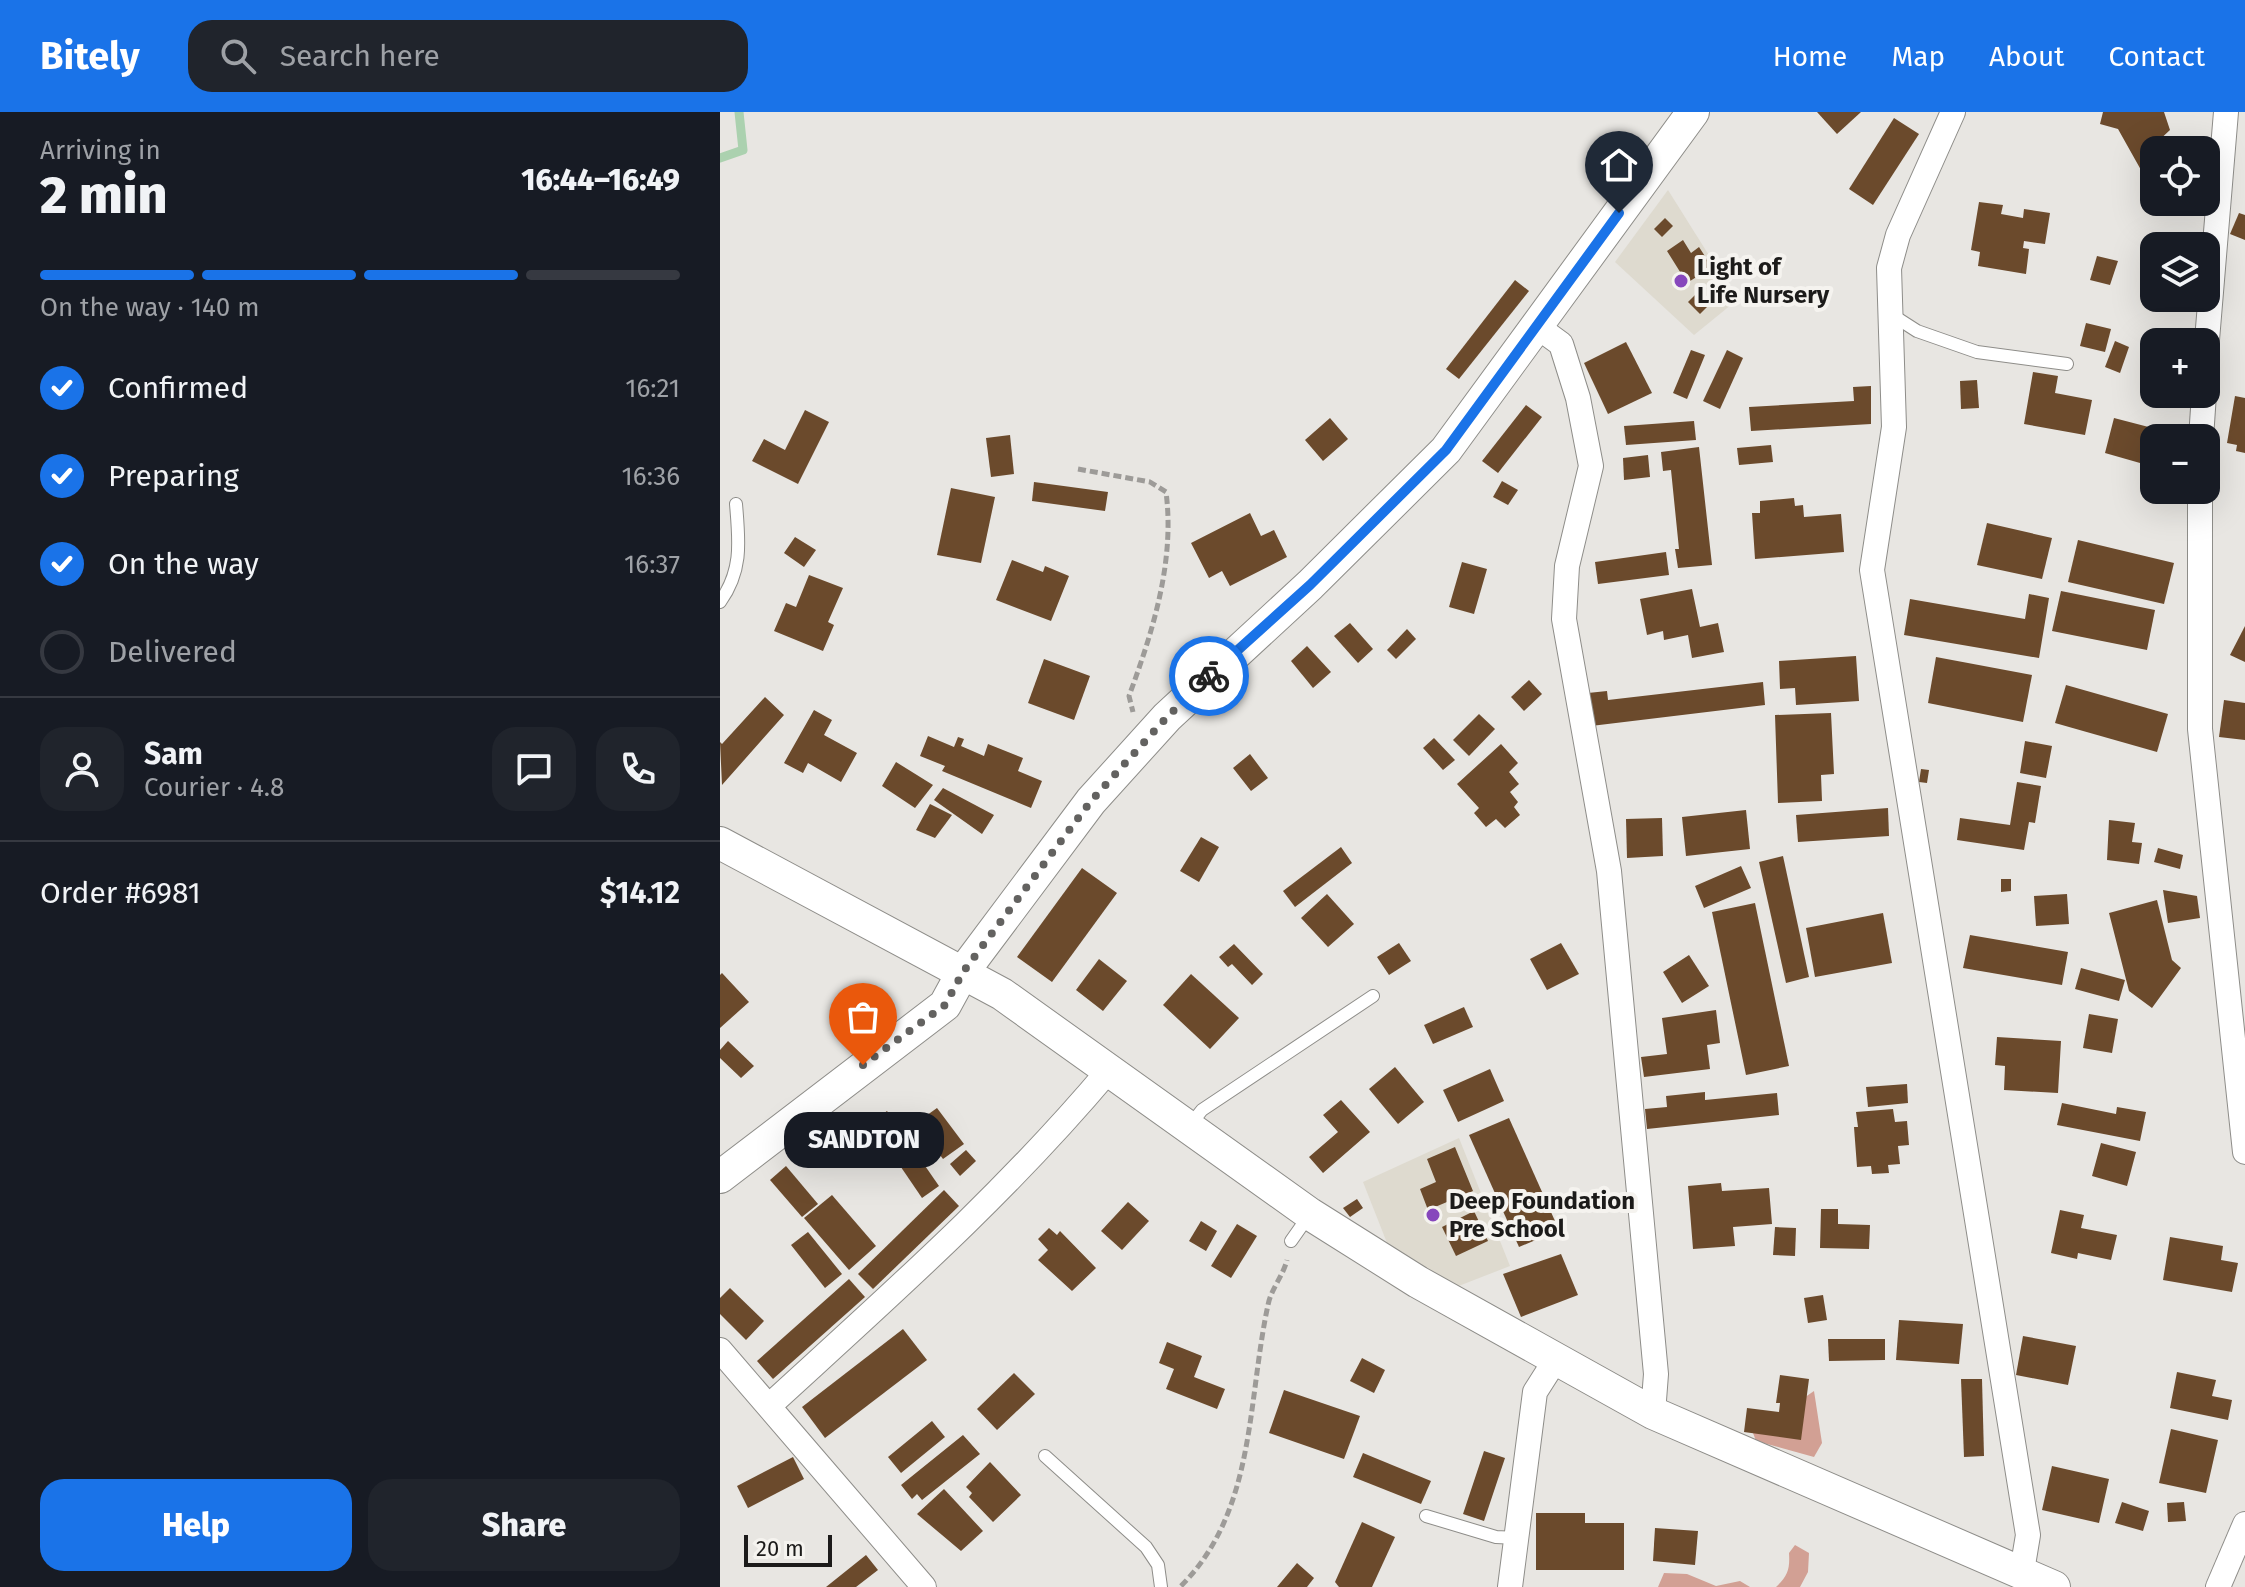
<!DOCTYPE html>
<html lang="en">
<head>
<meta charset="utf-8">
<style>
	:root { --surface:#171b24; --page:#20242c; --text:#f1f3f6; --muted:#9ea1a6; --line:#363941; --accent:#1a73e8 }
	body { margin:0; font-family:"Fira Sans",sans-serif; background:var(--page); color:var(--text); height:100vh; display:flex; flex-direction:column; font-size:30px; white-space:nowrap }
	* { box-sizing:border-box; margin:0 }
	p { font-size:26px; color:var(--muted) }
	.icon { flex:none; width:44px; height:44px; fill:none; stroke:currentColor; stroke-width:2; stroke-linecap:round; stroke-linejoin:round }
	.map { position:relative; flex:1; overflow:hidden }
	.panel { display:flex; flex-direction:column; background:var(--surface); width:720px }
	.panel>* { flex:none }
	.controls { position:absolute; left:1420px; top:24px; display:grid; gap:16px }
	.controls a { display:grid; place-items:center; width:80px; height:80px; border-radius:16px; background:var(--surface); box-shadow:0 8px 32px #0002; font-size:40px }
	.scale { position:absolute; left:24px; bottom:20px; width:88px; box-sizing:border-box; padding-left:8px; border:4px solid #1c1b1a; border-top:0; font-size:22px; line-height:28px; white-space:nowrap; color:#1c1b1a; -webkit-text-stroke:6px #f5f3ef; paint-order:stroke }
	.pin { position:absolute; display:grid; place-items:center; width:68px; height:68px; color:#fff; margin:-82px -34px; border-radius:50% 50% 50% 0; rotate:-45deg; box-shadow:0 0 8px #0007 }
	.pin .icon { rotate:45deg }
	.courier { position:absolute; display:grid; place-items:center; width:80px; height:80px; margin:-40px; border:6px solid #1a73e8; border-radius:50%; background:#fff; color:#222; box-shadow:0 2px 10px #0007 }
	.bubble { position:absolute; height:56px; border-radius:24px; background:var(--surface); box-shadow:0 8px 32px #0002; font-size:26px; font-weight:800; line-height:56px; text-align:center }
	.overview em { font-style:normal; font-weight:800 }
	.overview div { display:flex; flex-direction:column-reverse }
	.overview { display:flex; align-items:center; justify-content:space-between; height:136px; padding:0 40px }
	h1 { font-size:52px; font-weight:800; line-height:60px }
	.bar { display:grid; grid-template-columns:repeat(4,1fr); gap:12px 8px; align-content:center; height:96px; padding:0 40px }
	.bar i { height:10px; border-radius:6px; background:var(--line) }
	.bar .selected { background:var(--accent) }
	.bar p { grid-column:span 4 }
	.line { display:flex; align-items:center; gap:20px; padding:0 40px; border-top:2px solid var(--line) }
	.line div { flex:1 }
	.round { display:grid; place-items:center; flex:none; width:84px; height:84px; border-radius:24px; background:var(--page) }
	ol { padding:0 40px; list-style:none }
	li { display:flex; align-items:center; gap:24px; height:88px }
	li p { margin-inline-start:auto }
	li .icon { padding:8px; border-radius:50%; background:var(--accent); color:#fff; stroke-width:4 }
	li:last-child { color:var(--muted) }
	li i { width:44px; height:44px; border:4px solid var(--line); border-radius:50% }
	.action { display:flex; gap:16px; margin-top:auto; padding:16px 40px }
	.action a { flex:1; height:92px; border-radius:24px; background:var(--accent); color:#fff; font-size:32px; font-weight:800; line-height:92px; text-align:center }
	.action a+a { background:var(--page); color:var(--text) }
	header { display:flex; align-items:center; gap:48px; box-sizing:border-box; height:112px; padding:0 40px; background:var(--accent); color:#fff }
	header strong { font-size:38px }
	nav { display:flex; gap:44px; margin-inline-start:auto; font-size:28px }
	.search { width:560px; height:72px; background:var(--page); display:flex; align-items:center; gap:20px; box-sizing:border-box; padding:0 28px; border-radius:24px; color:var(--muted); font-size:30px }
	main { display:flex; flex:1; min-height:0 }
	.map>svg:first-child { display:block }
	.built { fill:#dedacf }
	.forest { fill:#d2a094 }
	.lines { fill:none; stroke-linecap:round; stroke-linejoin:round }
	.stream { stroke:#abd1af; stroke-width:9 }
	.building { fill:#6b4a2c }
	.lane-casing { stroke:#8e8d89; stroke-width:14 }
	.street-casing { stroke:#8e8d89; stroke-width:26 }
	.secondary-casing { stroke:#8e8d89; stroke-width:34 }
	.path { stroke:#9d9b98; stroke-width:5; stroke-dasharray:8 4; stroke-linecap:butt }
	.lane { stroke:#fff; stroke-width:12 }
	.street { stroke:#fff; stroke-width:24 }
	.secondary { stroke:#fff; stroke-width:32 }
	.done { stroke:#636260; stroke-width:8; stroke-dasharray:0 14.4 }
	.route { stroke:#1a73e8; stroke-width:10 }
	.poi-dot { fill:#8747bc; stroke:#f5f3ef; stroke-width:3 }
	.labels { text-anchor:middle; stroke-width:8; stroke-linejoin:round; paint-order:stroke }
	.poi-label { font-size:24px; font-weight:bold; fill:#1c1b1a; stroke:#f5f3ef; text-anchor:start }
</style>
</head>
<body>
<header>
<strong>Bitely</strong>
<div class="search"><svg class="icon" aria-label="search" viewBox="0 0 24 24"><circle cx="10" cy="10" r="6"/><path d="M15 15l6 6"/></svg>Search here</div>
<nav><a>Home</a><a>Map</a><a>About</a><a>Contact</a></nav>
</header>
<main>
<section class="panel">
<div class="overview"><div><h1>2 min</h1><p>Arriving in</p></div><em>16:44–16:49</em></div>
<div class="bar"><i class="selected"></i><i class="selected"></i><i class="selected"></i><i></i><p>On the way · 140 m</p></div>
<ol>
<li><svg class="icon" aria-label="check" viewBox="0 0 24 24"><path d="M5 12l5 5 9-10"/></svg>Confirmed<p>16:21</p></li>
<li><svg class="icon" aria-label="check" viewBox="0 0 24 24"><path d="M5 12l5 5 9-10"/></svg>Preparing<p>16:36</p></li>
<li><svg class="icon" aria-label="check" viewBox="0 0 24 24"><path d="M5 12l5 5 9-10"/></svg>On the way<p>16:37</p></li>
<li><i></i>Delivered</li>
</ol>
<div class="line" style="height:144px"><a class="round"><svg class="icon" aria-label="person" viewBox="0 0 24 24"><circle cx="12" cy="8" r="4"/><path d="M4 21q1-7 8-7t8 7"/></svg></a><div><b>Sam</b><p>Courier · 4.8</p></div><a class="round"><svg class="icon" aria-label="chat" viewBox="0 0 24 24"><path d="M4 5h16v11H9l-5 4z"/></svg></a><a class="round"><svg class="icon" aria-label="phone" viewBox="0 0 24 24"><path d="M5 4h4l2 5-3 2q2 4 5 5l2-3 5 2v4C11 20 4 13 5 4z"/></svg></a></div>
<div class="line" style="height:104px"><div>Order #6981</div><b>$14.12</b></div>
<div class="action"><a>Help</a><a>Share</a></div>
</section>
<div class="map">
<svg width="1525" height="1475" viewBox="0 0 1525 1475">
	<rect width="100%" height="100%" fill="#e8e6e2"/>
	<g class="built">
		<polygon points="948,78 1017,188 974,223 895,150"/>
		<polygon points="739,1026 790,1154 731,1177 669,1136 643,1070"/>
	</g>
	<g class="forest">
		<polygon points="1094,1279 1102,1331 1094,1345 1036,1329 1033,1321"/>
		<path d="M1075 1433 1089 1441 1088 1460 1080 1475H1056C1068 1464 1070 1457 1069 1441Z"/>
		<polygon points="944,1461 967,1462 996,1474 1020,1469 1030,1475 938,1475"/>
	</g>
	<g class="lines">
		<polyline class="stream" points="0,46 23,38 19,0"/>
	</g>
	<g class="building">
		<polygon points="1097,0 1141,0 1117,22"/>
		<polygon points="1383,0 1444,0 1450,18 1435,32 1438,38 1434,38 1434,48 1421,58 1398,17 1380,12"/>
		<polygon points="1174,6 1199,22 1153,93 1129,77"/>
		<polygon points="1259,90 1283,93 1281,102 1303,106 1304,97 1330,101 1325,132 1304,129 1303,136 1309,137 1306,162 1258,154 1260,140 1251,138"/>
		<polygon points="1519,101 1525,103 1525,128 1510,122"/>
		<polygon points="945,106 953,114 942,125 934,117"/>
		<polygon points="963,128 971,141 979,135 992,155 967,171 947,139"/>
		<polygon points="1377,144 1398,149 1390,173 1370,168"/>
		<polygon points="795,168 809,179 739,267 726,257"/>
		<polygon points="975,183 987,195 980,202 968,190"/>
		<polygon points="1366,211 1391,217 1385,240 1360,234"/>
		<polygon points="1395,229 1409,235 1400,261 1385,255"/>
		<polygon points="906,230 932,281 888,302 864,251"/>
		<polygon points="971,238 985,243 967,287 953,281"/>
		<polygon points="1007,238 1023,246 1000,297 983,289"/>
		<polygon points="1313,260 1338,264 1335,281 1372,288 1365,323 1304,312"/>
		<polygon points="1257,268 1259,296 1241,297 1240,269"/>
		<polygon points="1151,274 1151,312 1031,319 1029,295 1134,289 1133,275"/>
		<polygon points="1515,284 1525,286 1525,341 1516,339 1517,333 1507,331"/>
		<polygon points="806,293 822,305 778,361 762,349"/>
		<polygon points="85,298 109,310 78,372 32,349 44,327 65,338"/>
		<polygon points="610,306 628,327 603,349 585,328"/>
		<polygon points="1394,306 1444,319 1443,326 1434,326 1434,355 1385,341"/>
		<polygon points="974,309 976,328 906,333 904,314"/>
		<polygon points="290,323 294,362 271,365 266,326"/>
		<polygon points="1051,333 1053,350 1019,353 1017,336"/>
		<polygon points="979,335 992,453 958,456 955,437 959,437 951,358 943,359 941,340"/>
		<polygon points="928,343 930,365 904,368 903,346"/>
		<polygon points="782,369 798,378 788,393 773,385"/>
		<polygon points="314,370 388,380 385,399 312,389"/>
		<polygon points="231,376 275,385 261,451 217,443"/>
		<polygon points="1074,386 1075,394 1083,393 1084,405 1121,402 1124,440 1035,447 1032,401 1040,401 1040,389"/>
		<polygon points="530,401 541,424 554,418 567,445 510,474 502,459 489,466 471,431"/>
		<polygon points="1267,411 1332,426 1322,467 1257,453"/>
		<polygon points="75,425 96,438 84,455 64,441"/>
		<polygon points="1358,428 1454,451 1444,492 1348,470"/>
		<polygon points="946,440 949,463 878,472 875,450"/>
		<polygon points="292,448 323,460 325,454 349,464 331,509 276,488"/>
		<polygon points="742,450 767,457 754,502 729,495"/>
		<polygon points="89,463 123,476 108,510 114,513 103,539 54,519 66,491 76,495"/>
		<polygon points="972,477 980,515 998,511 1004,540 972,546 968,523 944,528 943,519 927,523 920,487"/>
		<polygon points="1341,479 1435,498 1427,538 1332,519"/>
		<polygon points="1309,482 1329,486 1319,546 1184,523 1190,487 1305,507"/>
		<polygon points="630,511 653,537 638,551 614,524"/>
		<polygon points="1525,514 1525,550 1510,543"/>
		<polygon points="687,517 696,527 676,547 667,538"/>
		<polygon points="587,534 611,560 593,576 571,549"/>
		<polygon points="1136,544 1139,589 1076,593 1075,576 1060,577 1059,549"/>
		<polygon points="1216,545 1312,563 1303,610 1208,591"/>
		<polygon points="324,547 370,564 354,608 308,591"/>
		<polygon points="809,568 822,582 804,599 791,585"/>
		<polygon points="1043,570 1045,593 871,614 868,581 887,579 888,588"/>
		<polygon points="1346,573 1448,602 1437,640 1335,611"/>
		<polygon points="45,585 64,603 2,673 0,630 2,632"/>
		<polygon points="1504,588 1525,591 1525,628 1499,625"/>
		<polygon points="94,598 112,608 104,623 137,641 121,670 88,651 83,661 64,651"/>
		<polygon points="1111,601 1114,662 1101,663 1102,689 1058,691 1055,603"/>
		<polygon points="759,602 775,617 749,644 733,628"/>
		<polygon points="208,624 234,635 238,625 244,627 241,634 264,644 268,632 303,646 298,659 322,669 311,696 222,659 225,654 200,644"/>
		<polygon points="714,626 735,648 723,658 703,636"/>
		<polygon points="1305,629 1332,634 1326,666 1300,661"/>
		<polygon points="781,632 798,651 789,660 799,672 790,680 798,690 794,695 800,703 785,716 776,707 766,715 754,701 759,696 737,672"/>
		<polygon points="530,642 548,666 531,679 513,656"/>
		<polygon points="176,650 213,673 195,696 162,674"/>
		<polygon points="1201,657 1209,658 1207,671 1199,670"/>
		<polygon points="1297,670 1321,674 1315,711 1309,710 1304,738 1237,728 1240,706 1290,713"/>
		<polygon points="223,676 274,703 262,722 214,688"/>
		<polygon points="210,692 232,703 215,726 196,718"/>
		<polygon points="1168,696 1169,724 1078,730 1076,703"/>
		<polygon points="1026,698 1030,737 966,744 962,705"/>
		<polygon points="942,706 943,744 907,746 906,707"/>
		<polygon points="1389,708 1415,711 1412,730 1422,731 1419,752 1387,748"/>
		<polygon points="481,725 499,735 479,770 460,759"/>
		<polygon points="621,735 632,751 575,795 563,779"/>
		<polygon points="1438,736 1463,743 1460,757 1434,750"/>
		<polygon points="1063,744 1089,865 1066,871 1039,750"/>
		<polygon points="1021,754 1031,776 984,796 975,774"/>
		<polygon points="362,756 397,781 332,870 297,845"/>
		<polygon points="1281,767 1291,767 1291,779 1281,780"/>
		<polygon points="1443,778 1477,784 1480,806 1448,811"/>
		<polygon points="607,782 634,812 608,835 581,806"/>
		<polygon points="1347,782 1349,812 1316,814 1314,784"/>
		<polygon points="1437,788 1452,848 1461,856 1432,896 1409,879 1389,801"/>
		<polygon points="1035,791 1069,954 1026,963 992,800"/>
		<polygon points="1163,801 1172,851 1095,865 1086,816"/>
		<polygon points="1250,823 1348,840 1342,873 1243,856"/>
		<polygon points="679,831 691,849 669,863 657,845"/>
		<polygon points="841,831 859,862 827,878 810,847"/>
		<polygon points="514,832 543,862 532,873 512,852 508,855 499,845"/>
		<polygon points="969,843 989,874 962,891 943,860"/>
		<polygon points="379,847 407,869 383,899 356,878"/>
		<polygon points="1361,856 1405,868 1399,889 1355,877"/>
		<polygon points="2,861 29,890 0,916 0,863"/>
		<polygon points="471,862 519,906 490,937 443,893"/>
		<polygon points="744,895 753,915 713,932 704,913"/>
		<polygon points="996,898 1000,931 987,933 990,957 924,965 921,945 947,942 942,906"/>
		<polygon points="1369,902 1398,907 1392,941 1363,936"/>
		<polygon points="1277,925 1341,929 1338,981 1284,978 1285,954 1275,953"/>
		<polygon points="8,929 34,954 21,966 0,946 0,938"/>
		<polygon points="675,955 704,990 678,1012 649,977"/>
		<polygon points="770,957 784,989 738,1010 723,978"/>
		<polygon points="1187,972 1188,991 1148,995 1146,975"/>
		<polygon points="985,980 985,988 1057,981 1059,1003 927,1017 925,997 947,995 946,984"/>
		<polygon points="621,988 650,1020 603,1061 589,1045 618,1020 603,1003"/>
		<polygon points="1342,991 1396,1002 1397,995 1426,1000 1420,1029 1337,1013"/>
		<polygon points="217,996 244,1032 223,1047 196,1011"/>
		<polygon points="1173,997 1175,1010 1187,1009 1189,1033 1178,1034 1180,1052 1168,1053 1169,1061 1152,1062 1151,1054 1137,1055 1134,1015 1138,1015 1136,1000"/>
		<polygon points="167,999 219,1074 202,1086 151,1011"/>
		<polygon points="789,1006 839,1118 799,1135 749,1023"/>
		<polygon points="1381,1031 1416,1040 1407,1074 1372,1064"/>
		<polygon points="735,1035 753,1079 708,1098 700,1077 716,1070 707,1047"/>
		<polygon points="246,1038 256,1049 240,1064 230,1052"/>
		<polygon points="66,1054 98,1092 82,1105 50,1068"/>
		<polygon points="1001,1071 1002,1079 1049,1076 1052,1112 1013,1115 1015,1134 973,1137 968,1074"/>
		<polygon points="224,1078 239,1094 153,1177 138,1162"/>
		<polygon points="112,1083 156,1134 129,1158 84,1106"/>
		<polygon points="637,1087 643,1096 630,1105 623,1096"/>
		<polygon points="408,1090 429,1109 402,1138 381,1119"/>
		<polygon points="1101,1097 1118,1097 1118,1112 1150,1113 1149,1137 1100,1136"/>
		<polygon points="1340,1098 1364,1103 1361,1116 1397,1123 1391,1148 1358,1141 1357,1147 1331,1141"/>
		<polygon points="754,1099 768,1129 736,1144 722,1115"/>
		<polygon points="481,1109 497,1119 486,1139 469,1129"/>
		<polygon points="517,1112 537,1124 511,1166 491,1154"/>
		<polygon points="1055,1115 1076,1116 1075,1144 1053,1143"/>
		<polygon points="329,1116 337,1123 340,1119 376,1156 352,1179 318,1148 328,1138 318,1127"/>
		<polygon points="88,1120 122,1162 105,1176 71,1133"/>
		<polygon points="1450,1125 1503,1134 1501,1148 1518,1151 1512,1180 1443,1168"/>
		<polygon points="841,1142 858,1183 801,1205 783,1162"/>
		<polygon points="129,1167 145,1185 53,1267 37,1249"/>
		<polygon points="10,1176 44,1209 26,1228 0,1202 0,1186"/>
		<polygon points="1103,1183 1107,1208 1088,1211 1084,1186"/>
		<polygon points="1179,1208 1243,1212 1239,1252 1176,1248"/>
		<polygon points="183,1217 207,1248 105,1326 82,1295"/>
		<polygon points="1303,1224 1356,1234 1348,1273 1296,1263"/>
		<polygon points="1108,1227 1165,1227 1165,1248 1109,1249"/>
		<polygon points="447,1230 482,1244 474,1265 505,1277 497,1297 446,1277 454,1257 439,1251"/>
		<polygon points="642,1246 665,1258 654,1281 630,1269"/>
		<polygon points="1457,1260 1496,1268 1492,1284 1512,1288 1508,1308 1450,1296"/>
		<polygon points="294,1261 315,1282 277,1318 257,1297"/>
		<polygon points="1060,1263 1089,1267 1081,1328 1024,1320 1027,1296 1059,1300 1060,1291 1056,1291"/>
		<polygon points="1241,1267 1262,1267 1264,1344 1244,1345"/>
		<polygon points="564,1278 640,1304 624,1347 549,1321"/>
		<polygon points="212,1309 225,1325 181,1361 168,1345"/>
		<polygon points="1451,1317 1498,1328 1486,1381 1439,1371"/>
		<polygon points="243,1323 260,1342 202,1388 197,1382 192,1387 181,1373"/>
		<polygon points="764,1339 785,1346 764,1409 743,1402"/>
		<polygon points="643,1341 711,1369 701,1392 633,1365"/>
		<polygon points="73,1345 84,1367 28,1396 17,1374"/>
		<polygon points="270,1350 301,1383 273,1410 249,1385 252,1381 246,1375"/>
		<polygon points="1332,1354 1389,1367 1379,1411 1322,1398"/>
		<polygon points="224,1377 263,1419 241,1439 197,1402"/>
		<polygon points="1402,1390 1429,1399 1423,1419 1395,1411"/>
		<polygon points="1464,1390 1466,1409 1448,1410 1447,1391"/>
		<polygon points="816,1401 865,1401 865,1411 904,1411 904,1458 816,1458"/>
		<polygon points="642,1410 675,1425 652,1475 619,1475 615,1470"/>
		<polygon points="935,1416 978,1419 975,1453 933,1449"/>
		<polygon points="146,1443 158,1458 136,1475 106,1475"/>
		<polygon points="577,1451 594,1466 587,1475 557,1475"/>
	</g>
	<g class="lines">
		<defs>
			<g id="lane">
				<polyline points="1169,201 1197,219 1257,240 1347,252"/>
				<path d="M0 490C23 458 19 429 16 392"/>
				<polyline points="470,1013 482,998 653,884"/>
				<polyline points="571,1129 590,1102"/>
				<polyline points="325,1344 426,1435 438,1453 441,1475"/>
				<polyline points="706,1404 776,1425 797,1426"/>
			</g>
			<g id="street">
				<polyline points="1233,0 1178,123 1169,156 1174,315 1152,458 1308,1423 1302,1459"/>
				<polyline points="815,213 841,232 858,286 871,354 847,454 844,507 889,759 936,1262 933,1301"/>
				<polyline points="1486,240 1506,0"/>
				<polyline points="1481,326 1484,282"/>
				<polyline points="1480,378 1480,617 1525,1040"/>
				<polyline points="0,1238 204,1475"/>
				<path d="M50 1293C170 1183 284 1083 389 958"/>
				<polyline points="790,1475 815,1280 836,1247"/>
				<polyline points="1498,1475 1525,1412"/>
			</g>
			<g id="secondary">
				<polyline points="0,731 282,882 590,1102 698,1170 933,1301 1334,1475"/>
				<polyline points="0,1065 225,893 243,860 371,689 447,605 590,473 726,338 973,0"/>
			</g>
		</defs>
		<use href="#lane" class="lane-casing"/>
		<use href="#street" class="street-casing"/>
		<use href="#secondary" class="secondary-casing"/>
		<g class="path">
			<path d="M358 357 430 370 446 380C455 449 433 519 409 584L413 600"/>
			<path d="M461 1474C536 1399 527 1290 548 1193 551 1177 563 1164 567 1148"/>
		</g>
		<use href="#lane" class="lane"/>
		<use href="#street" class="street"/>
		<use href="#secondary" class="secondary"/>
	</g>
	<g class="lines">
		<polyline class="done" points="143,953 225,893 243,860 371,689 447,605 489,564"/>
		<polyline class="route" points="489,564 590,473 726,338 899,101"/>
	</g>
	<g class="poi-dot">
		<circle cx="961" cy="169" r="8"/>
		<circle cx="713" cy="1103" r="8"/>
	</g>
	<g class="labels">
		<g class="poi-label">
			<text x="977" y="163">Light of<tspan x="977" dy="28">Life Nursery</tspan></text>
			<text x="729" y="1097">Deep Foundation<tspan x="729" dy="28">Pre School</tspan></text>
		</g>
	</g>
</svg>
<div class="controls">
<a><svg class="icon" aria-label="locate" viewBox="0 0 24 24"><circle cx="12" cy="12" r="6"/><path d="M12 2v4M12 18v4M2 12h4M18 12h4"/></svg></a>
<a><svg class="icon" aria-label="layers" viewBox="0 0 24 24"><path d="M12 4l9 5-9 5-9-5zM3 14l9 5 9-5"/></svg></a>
<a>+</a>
<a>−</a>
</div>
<div class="scale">20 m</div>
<div class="pin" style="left:143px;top:953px;background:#ea580c"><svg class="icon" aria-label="bag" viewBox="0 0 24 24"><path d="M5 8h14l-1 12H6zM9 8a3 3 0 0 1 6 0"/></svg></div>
<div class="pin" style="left:899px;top:101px;background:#1f2937"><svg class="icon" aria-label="home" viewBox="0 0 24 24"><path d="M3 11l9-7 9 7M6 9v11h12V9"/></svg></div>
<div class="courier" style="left:489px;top:564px"><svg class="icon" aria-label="bike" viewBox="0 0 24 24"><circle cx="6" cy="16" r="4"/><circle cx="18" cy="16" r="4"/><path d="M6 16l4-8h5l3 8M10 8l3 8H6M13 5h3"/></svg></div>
<div class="bubble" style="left:64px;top:1000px;width:160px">SANDTON</div>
</div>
</main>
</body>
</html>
